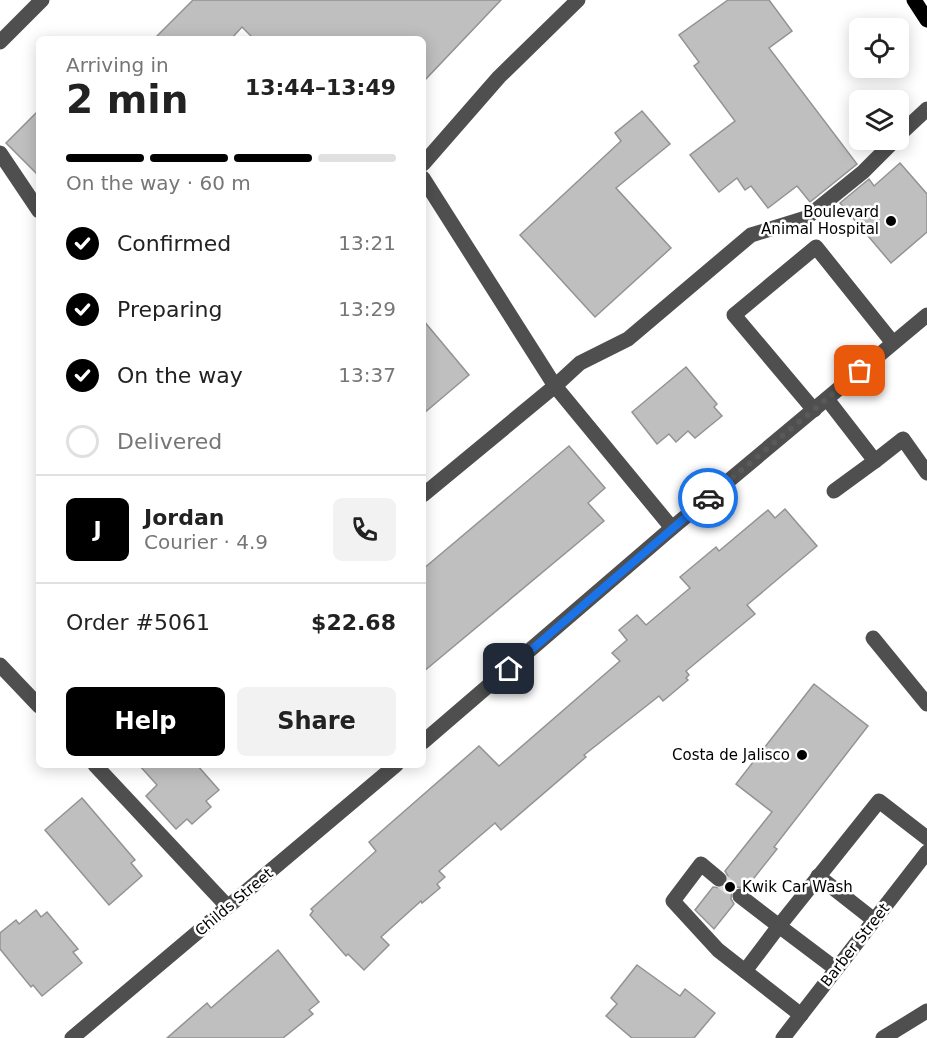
<!DOCTYPE html>
<html lang="en">
<head>
<meta charset="utf-8">
<style>
	:root { --surface:#fff; --page:#f2f2f2; --text:#222; --muted:#767676; --line:#e0e0e0; --accent:#000 }
	body { margin:0; font-family:"DejaVu Sans",sans-serif; background:var(--page); color:var(--text); height:100vh; display:flex; flex-direction:column; font-size:22px; white-space:nowrap }
	* { box-sizing:border-box; margin:0 }
	p { font-size:20px; color:var(--muted) }
	.icon { flex:none; width:33px; height:33px; fill:none; stroke:currentColor; stroke-width:2; stroke-linecap:round; stroke-linejoin:round }
	.map { position:relative; flex:1; overflow:hidden }
	.details { position:absolute; left:36px; top:36px; width:390px; height:732px; display:flex; flex-direction:column; background:var(--surface); border-radius:9px; box-shadow:0 3px 15px #0003 }
	.details>* { flex:none }
	.tools { position:absolute; left:849px; top:18px; display:grid; gap:12px }
	.tools a { display:grid; place-items:center; width:60px; height:60px; border-radius:9px; background:var(--surface); box-shadow:0 3px 15px #0003; font-size:30px }
	.pin { position:absolute; display:grid; place-items:center; width:51px; height:51px; color:#fff; margin:-26px; border-radius:12px; box-shadow:0 3px 9px #0006 }
	.courier { position:absolute; display:grid; place-items:center; width:60px; height:60px; margin:-30px; border:4px solid #1a73e8; border-radius:50%; background:#fff; color:#222; box-shadow:0 2px 8px #0007 }
	.summary em { font-style:normal; font-weight:800 }
	.summary div { display:flex; flex-direction:column-reverse }
	.summary { display:flex; align-items:center; justify-content:space-between; height:102px; padding:0 30px }
	h1 { font-size:39px; font-weight:800; line-height:45px }
	.bar { display:grid; grid-template-columns:repeat(4,1fr); gap:9px 6px; align-content:center; height:72px; padding:0 30px }
	.bar i { height:8px; border-radius:4px; background:var(--line) }
	.bar .current { background:var(--accent) }
	.bar p { grid-column:span 4 }
	.line { display:flex; align-items:center; gap:15px; padding:0 30px; border-top:2px solid var(--line) }
	.line div { flex:1 }
	.round { display:grid; place-items:center; flex:none; width:63px; height:63px; border-radius:9px; background:var(--page) }
	ol { padding:0 30px; list-style:none }
	li { display:flex; align-items:center; gap:18px; height:66px }
	li p { margin-inline-start:auto }
	li .icon { padding:6px; border-radius:50%; background:var(--accent); color:#fff; stroke-width:4 }
	li:last-child { color:var(--muted) }
	li i { width:33px; height:33px; border:3px solid var(--line); border-radius:50% }
	.cta { display:flex; gap:12px; margin-top:auto; padding:12px 30px }
	.cta a { flex:1; height:69px; border-radius:9px; background:var(--accent); color:#fff; font-size:24px; font-weight:800; line-height:69px; text-align:center }
	.cta a+a { background:var(--page); color:var(--text) }
	.map>svg:first-child { display:block }
	.building { fill:#bfbfbf; stroke:#939393; stroke-width:1.5 }
	.lines { fill:none; stroke-linecap:round; stroke-linejoin:round }
	.minor-tunnel { stroke:#d9d9d9; stroke-width:15; stroke-dasharray:15 8; stroke-linecap:butt }
	.minor { stroke:#4f4f4f; stroke-width:15 }
	.major { stroke:#000; stroke-width:15 }
	.done { stroke:#595959; stroke-width:6; stroke-dasharray:0 10.8 }
	.route { stroke:#1a73e8; stroke-width:8 }
	.poi-dot { fill:#000; stroke:#fff; stroke-width:2 }
	.labels { text-anchor:middle; stroke-width:5; stroke-linejoin:round; paint-order:stroke }
	.poi-label { font-size:15px; fill:#000; stroke:#fff; text-anchor:end }
	.street-label { font-size:15px; fill:#000; stroke:#fff }
</style>
</head>
<body>
<div class="map">
<svg width="927" height="1038" viewBox="0 0 927 1038">
	<rect width="100%" height="100%" fill="#fff"/>
	<g class="building">
		<polygon points="193,0 501,0 423,82 423,39 254,39 242,27 231,39 154,39"/>
		<polygon points="728,0 769,0 792,31 769,48 857,164 810,202 797,186 768,208 751,186 745,190 737,178 719,192 690,155 735,121 694,66 699,62 679,35"/>
		<polygon points="39,110 39,176 6,143"/>
		<polygon points="642,111 670,144 616,188 671,248 595,317 520,235 621,141 615,133"/>
		<polygon points="900,163 927,194 927,232 891,263 840,203 869,179 874,186"/>
		<polygon points="423,320 469,375 423,414"/>
		<polygon points="686,367 717,404 714,407 722,416 695,438 688,431 676,442 669,434 657,444 632,412"/>
		<polygon points="569,446 605,488 588,503 604,521 423,672 423,569"/>
		<polygon points="785,509 817,546 747,605 755,614 686,671 689,675 686,678 688,680 663,701 659,696 584,755 586,757 501,830 495,823 439,871 445,877 437,884 440,888 422,903 421,901 381,937 389,945 364,970 348,954 346,956 310,915 313,911 311,909 376,851 369,842 479,746 499,766 620,661 612,653 627,640 619,630 637,615 646,625 690,588 680,577 716,547 719,551 768,510 775,518"/>
		<polygon points="814,684 868,726 774,847 777,849 746,888 737,887 732,891 731,899 734,904 714,929 695,910 713,887 722,888 727,885 728,876 725,871 772,812 736,784"/>
		<polygon points="139,765 197,765 219,790 206,801 211,807 192,824 187,819 176,829 146,796 157,785"/>
		<polygon points="82,798 135,860 131,863 142,876 109,905 45,830"/>
		<polygon points="36,910 41,917 47,912 78,949 73,952 82,963 42,996 33,985 31,987 0,949 0,933 16,920 19,924"/>
		<polygon points="278,950 319,1002 309,1010 313,1014 283,1038 167,1038 207,1003 211,1008"/>
		<polygon points="637,965 680,996 685,989 715,1013 694,1038 632,1038 606,1016 617,1004 611,998"/>
	</g>
	<g class="lines">
		<polyline class="minor-tunnel" points="719,879 740,896"/>
		<g class="minor">
			<polyline points="0,42 42,0"/>
			<polyline points="898,136 927,109"/>
			<polyline points="0,153 39,211"/>
			<polyline points="423,164 499,77 578,0"/>
			<polyline points="423,178 555,386 580,363 628,339 751,235 806,218 863,172 895,140"/>
			<polyline points="827,399 875,461 834,491"/>
			<polyline points="814,410 734,315 816,247 893,343"/>
			<polyline points="875,461 903,439 927,473"/>
			<polyline points="423,495 555,386 672,528"/>
			<polyline points="873,638 927,704"/>
			<polyline points="0,665 39,706"/>
			<polyline points="423,742 672,528 927,315"/>
			<polyline points="95,765 228,907"/>
			<polyline points="818,876 874,920"/>
			<polyline points="719,879 701,864 673,901 718,950 801,1015"/>
			<polyline points="740,896 779,926 879,801 927,838"/>
			<polyline points="745,971 779,926 836,969"/>
			<polyline points="72,1038 396,765"/>
			<polyline points="783,1038 927,852"/>
			<polyline points="883,1038 927,1011"/>
		</g>
		<polyline class="major" points="914,0 927,20"/>
	</g>
	<g class="lines">
		<polyline class="done" points="708,498 860,371"/>
		<polyline class="route" points="509,669 708,498"/>
	</g>
	<g class="poi-dot">
		<circle cx="891" cy="221" r="6"/>
		<circle cx="802" cy="755" r="6"/>
		<circle cx="730" cy="887" r="6"/>
	</g>
	<g class="labels">
		<g class="poi-label">
			<text x="879" y="217">Boulevard<tspan x="879" dy="17">Animal Hospital</tspan></text>
			<text x="790" y="760">Costa de Jalisco</text>
			<text x="742" y="892" text-anchor="start">Kwik Car Wash</text>
		</g>
		<g class="street-label">
			<text transform="translate(234 902) rotate(-40)" y="5">Childs Street</text>
			<text transform="translate(855 945) rotate(-52)" y="5">Barber Street</text>
		</g>
	</g>
</svg>
<div class="tools">
<a><svg class="icon" aria-label="locate" viewBox="0 0 24 24"><circle cx="12" cy="12" r="6"/><path d="M12 2v4M12 18v4M2 12h4M18 12h4"/></svg></a>
<a><svg class="icon" aria-label="layers" viewBox="0 0 24 24"><path d="M12 4l9 5-9 5-9-5zM3 14l9 5 9-5"/></svg></a>
</div>
<div class="pin" style="left:860px;top:371px;background:#ea580c"><svg class="icon" aria-label="bag" viewBox="0 0 24 24"><path d="M5 8h14l-1 12H6zM9 8a3 3 0 0 1 6 0"/></svg></div>
<div class="pin" style="left:509px;top:669px;background:#1f2937"><svg class="icon" aria-label="home" viewBox="0 0 24 24"><path d="M3 11l9-7 9 7M6 9v11h12V9"/></svg></div>
<div class="courier" style="left:708px;top:498px"><svg class="icon" aria-label="car" viewBox="0 0 24 24"><path d="M5 17H2v-5l4-1 3-4h7l3 4 3 1v5h-3M9 17h6M6 11h13"/><circle cx="7" cy="17" r="2"/><circle cx="17" cy="17" r="2"/></svg></div>
<section class="details">
<div class="summary"><div><h1>2 min</h1><p>Arriving in</p></div><em>13:44–13:49</em></div>
<div class="bar"><i class="current"></i><i class="current"></i><i class="current"></i><i></i><p>On the way · 60 m</p></div>
<ol>
<li><svg class="icon" aria-label="check" viewBox="0 0 24 24"><path d="M5 12l5 5 9-10"/></svg>Confirmed<p>13:21</p></li>
<li><svg class="icon" aria-label="check" viewBox="0 0 24 24"><path d="M5 12l5 5 9-10"/></svg>Preparing<p>13:29</p></li>
<li><svg class="icon" aria-label="check" viewBox="0 0 24 24"><path d="M5 12l5 5 9-10"/></svg>On the way<p>13:37</p></li>
<li><i></i>Delivered</li>
</ol>
<div class="line" style="height:108px"><b class="round" style="background:var(--accent);color:#fff">J</b><div><b>Jordan</b><p>Courier · 4.9</p></div><a class="round"><svg class="icon" aria-label="phone" viewBox="0 0 24 24"><path d="M5 4h4l2 5-3 2q2 4 5 5l2-3 5 2v4C11 20 4 13 5 4z"/></svg></a></div>
<div class="line" style="height:78px"><div>Order #5061</div><b>$22.68</b></div>
<div class="cta"><a>Help</a><a>Share</a></div>
</section>
</div>
</body>
</html>
